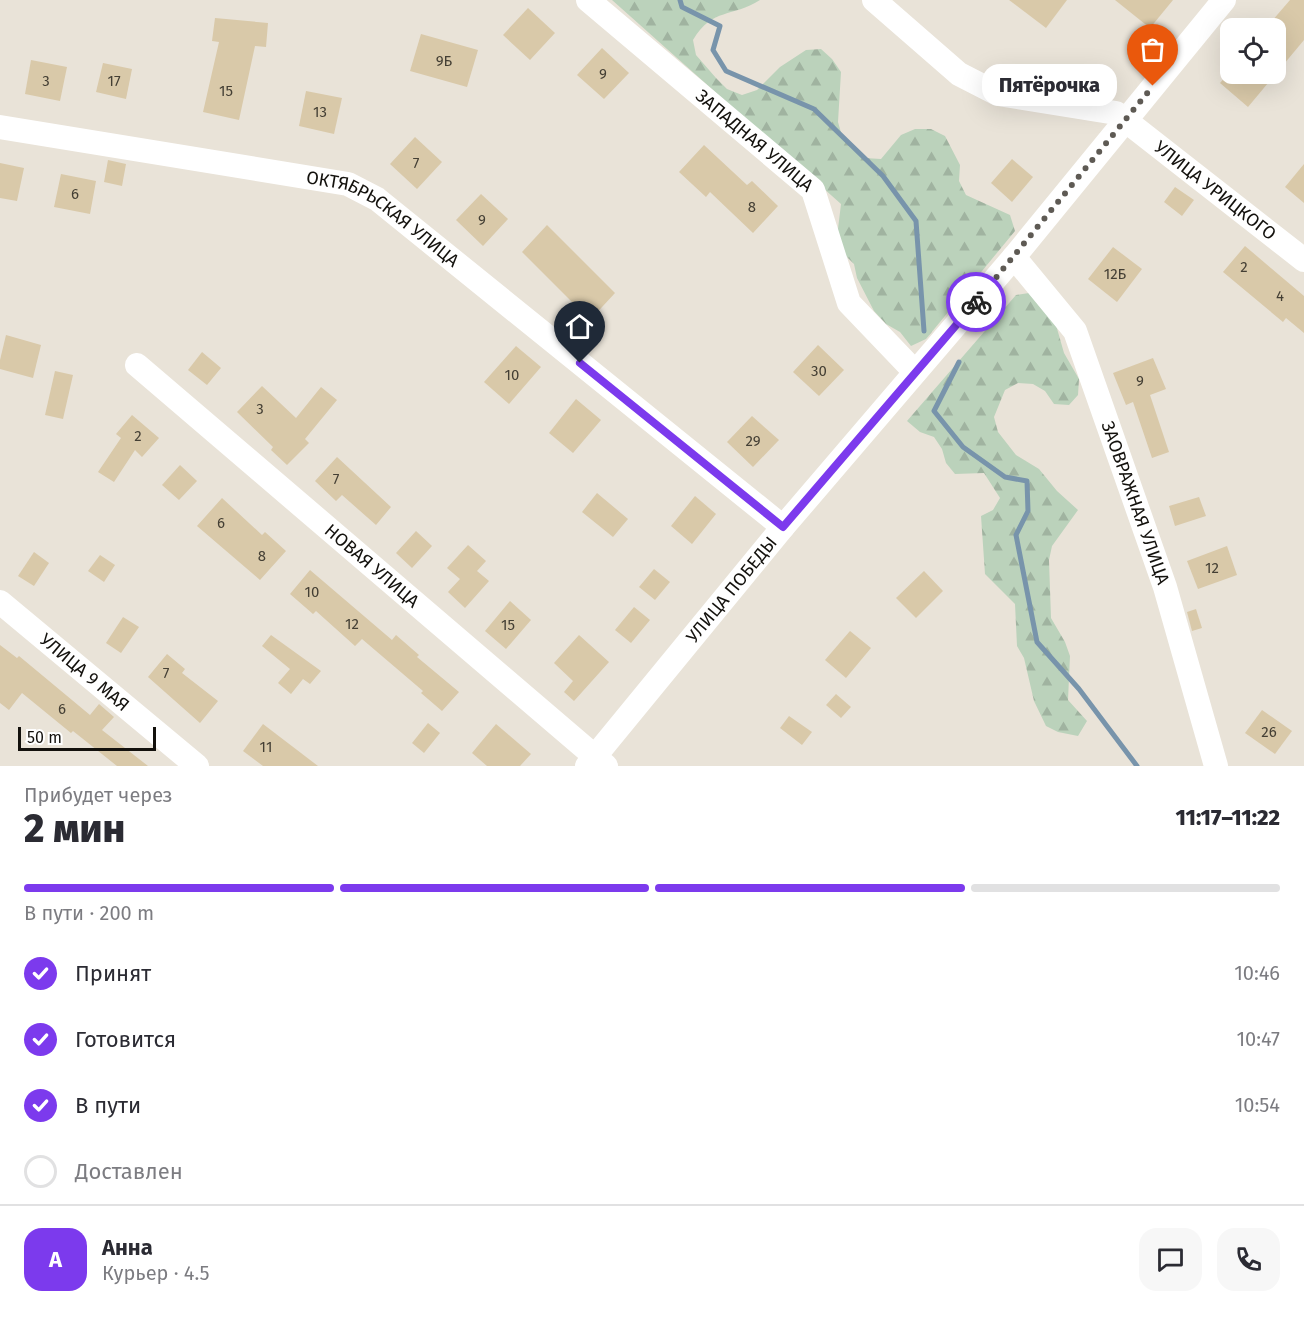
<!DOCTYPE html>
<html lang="ru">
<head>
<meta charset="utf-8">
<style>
	:root { --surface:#fff; --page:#f7f7f7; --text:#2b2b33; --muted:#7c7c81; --line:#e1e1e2; --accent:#7c3aed }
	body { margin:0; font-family:"Fira Sans",sans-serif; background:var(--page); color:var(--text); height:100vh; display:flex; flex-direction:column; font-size:22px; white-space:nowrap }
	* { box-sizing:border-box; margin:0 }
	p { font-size:20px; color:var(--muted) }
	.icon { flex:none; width:33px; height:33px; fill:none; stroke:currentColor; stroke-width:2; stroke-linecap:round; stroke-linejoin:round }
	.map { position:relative; height:766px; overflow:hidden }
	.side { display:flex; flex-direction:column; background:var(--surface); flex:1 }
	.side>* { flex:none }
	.controls { position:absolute; left:1220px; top:18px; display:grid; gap:12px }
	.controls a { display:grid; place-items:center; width:66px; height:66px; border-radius:12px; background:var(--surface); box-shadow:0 6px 24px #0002; font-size:30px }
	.scale { position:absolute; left:18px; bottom:15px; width:138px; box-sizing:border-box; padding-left:6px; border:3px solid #13110d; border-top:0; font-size:16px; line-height:21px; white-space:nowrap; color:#13110d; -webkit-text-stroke:4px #fff; paint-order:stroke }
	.pin { position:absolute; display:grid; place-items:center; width:51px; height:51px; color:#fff; margin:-62px -26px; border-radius:50% 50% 50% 0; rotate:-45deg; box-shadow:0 0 6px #0007 }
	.pin .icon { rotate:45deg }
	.courier { position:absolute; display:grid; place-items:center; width:60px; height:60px; margin:-30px; border:4px solid #7c3aed; border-radius:50%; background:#fff; color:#222; box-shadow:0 2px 8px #0007 }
	.bubble { position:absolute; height:42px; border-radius:18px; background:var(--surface); box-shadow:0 6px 24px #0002; font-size:20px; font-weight:800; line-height:42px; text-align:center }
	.headline em { font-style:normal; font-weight:800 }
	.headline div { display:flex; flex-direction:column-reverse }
	.headline { display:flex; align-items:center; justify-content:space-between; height:102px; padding:0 24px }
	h1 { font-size:39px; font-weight:800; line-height:45px }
	.bar { display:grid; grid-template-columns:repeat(4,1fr); gap:9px 6px; align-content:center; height:72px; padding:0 24px }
	.bar i { height:8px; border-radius:4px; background:var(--line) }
	.bar .selected { background:var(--accent) }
	.bar p { grid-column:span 4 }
	.line { display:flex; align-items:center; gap:15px; padding:0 24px; border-top:2px solid var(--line) }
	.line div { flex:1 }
	.round { display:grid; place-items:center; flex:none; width:63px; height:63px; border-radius:18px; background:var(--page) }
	ol { padding:0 24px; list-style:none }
	li { display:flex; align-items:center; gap:18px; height:66px }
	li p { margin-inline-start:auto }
	li .icon { padding:6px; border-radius:50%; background:var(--accent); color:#fff; stroke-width:4 }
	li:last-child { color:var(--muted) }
	li i { width:33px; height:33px; border:3px solid var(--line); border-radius:50% }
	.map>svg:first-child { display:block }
	.forest { fill:url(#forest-firs) }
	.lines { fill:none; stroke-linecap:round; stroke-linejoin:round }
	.stream { stroke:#7894ab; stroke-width:5 }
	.building { fill:#d9c9a9 }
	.minor { stroke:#fff; stroke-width:24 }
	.done { stroke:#5e5a54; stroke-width:6; stroke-dasharray:0 10.8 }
	.route { stroke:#7c3aed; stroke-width:8 }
	.labels { text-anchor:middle; stroke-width:5; stroke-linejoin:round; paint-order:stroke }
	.number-label { font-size:15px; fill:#443f34 }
	.street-label { font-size:18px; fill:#13110d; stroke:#fff }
</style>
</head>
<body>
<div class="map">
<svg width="1304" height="766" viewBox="0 0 1304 766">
	<defs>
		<pattern id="forest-firs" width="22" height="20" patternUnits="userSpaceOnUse" patternTransform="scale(1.5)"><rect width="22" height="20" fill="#bbd2bb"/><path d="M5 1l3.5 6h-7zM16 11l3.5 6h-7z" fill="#a0b3a0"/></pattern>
	</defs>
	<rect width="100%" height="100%" fill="#e9e3d8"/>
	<g class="forest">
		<path d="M612 0H760C732 18 713 7 693 40L696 55 716 78 727 89 742 95 757 90 780 67 806 50 821 49 832 59 841 72 838 122 842 136 851 148 865 158 881 159 901 135 915 129H931L945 136 960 165 959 181 966 195 1010 215 1015 231 926 339 911 346 900 332 886 324 874 311 857 278 854 264 843 253 837 237 841 204Z"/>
		<polygon points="1029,293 1056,325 1064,353 1079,379 1078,395 1069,405 1054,404 1045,391 1033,384 1018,383 1005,390 994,417 998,432 1016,455 1039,469 1057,491 1078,510 1052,546 1049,560 1051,618 1065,642 1070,656 1068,700 1087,721 1078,736 1058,732 1046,726 1034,701 1024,658 1017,646 1015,604 985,574 981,516 993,510 1000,498 984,473 955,474 946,463 942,449 934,437 920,432 907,421 1016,295"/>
	</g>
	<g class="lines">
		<g class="stream">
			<polyline points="680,0 682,7 720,26 713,50 726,71 814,109 883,176 916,221 924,331"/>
			<polyline points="959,362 934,411 963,447 1005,477 1027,481 1028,511 1016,535 1037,642 1079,689 1137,766"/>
		</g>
	</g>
	<g class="building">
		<polygon points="1009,0 1067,0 1046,28"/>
		<polygon points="1115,0 1173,0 1150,28"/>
		<polygon points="1290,0 1304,0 1304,40 1248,107 1220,83 1228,74 1275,74 1275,28 1266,28"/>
		<polygon points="528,8 555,33 530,60 503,35"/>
		<polygon points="215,18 268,23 266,47 255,46 239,120 203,112 219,42 212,41"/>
		<polygon points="421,34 478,50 467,87 410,71"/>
		<polygon points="602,48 629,73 604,99 577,75"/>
		<polygon points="31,60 67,67 60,101 25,94"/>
		<polygon points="103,63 132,69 126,99 96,92"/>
		<polygon points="306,91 342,98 334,134 299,126"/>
		<polygon points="415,137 442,162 417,189 390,164"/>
		<polygon points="704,145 747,185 752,181 778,206 753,233 710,192 706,197 679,172"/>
		<polygon points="1012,159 1033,177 1012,202 991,183"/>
		<polygon points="108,160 126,164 122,186 104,182"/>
		<polygon points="0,163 24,168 17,201 0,198"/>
		<polygon points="1304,164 1304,203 1285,187"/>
		<polygon points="61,174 96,181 90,214 54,207"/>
		<polygon points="1175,187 1194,200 1182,216 1164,202"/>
		<polygon points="481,194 508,219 483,246 456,220"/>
		<polygon points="547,225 615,293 590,320 522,252"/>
		<polygon points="1245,246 1304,296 1304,333 1286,318 1283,322 1223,272"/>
		<polygon points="1113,247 1142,269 1117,302 1088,279"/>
		<polygon points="6,335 41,345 33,378 0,369 0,360"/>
		<polygon points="818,345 844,370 819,396 793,372"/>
		<polygon points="516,346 541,367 509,404 484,382"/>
		<polygon points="202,352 221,368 207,385 188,370"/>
		<polygon points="1153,358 1166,389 1150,395 1169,452 1152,458 1133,402 1126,405 1113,373"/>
		<polygon points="55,371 73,375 63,419 45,415"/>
		<polygon points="262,386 296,418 321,387 337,400 305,439 309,443 287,465 271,450 273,447 237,412"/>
		<polygon points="576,399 601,420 573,453 549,433"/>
		<polygon points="132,415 159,438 142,457 135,450 114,482 98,472 121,438 116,434"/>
		<polygon points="752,416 779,440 753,467 727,442"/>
		<polygon points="337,457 391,507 376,525 342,495 336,501 315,481"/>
		<polygon points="180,465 197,481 179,500 162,485"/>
		<polygon points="597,493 628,519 613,537 582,512"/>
		<polygon points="695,496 716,514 692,544 671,526"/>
		<polygon points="1199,497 1206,516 1175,526 1169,506"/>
		<polygon points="222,498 262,535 265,532 286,551 260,580 197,526"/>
		<polygon points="416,531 432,546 412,568 396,553"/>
		<polygon points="468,545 486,561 477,571 489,581 465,608 448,592 460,579 447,568"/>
		<polygon points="1227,546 1237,575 1198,589 1187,561"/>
		<polygon points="34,552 49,563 34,586 18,576"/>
		<polygon points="100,555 115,565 104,582 88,571"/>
		<polygon points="654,569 670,582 655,600 639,587"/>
		<polygon points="310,570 392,640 396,635 419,655 417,657 459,692 442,711 421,693 423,691 362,639 355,646 316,611 313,614 290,594"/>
		<polygon points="924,571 943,591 916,618 896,598"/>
		<polygon points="510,601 531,620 506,649 485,631"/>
		<polygon points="634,607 650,620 631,643 615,630"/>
		<polygon points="1196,609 1202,628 1192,631 1187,612"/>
		<polygon points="123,617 139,627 121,653 106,643"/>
		<polygon points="850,631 871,648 846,678 825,660"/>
		<polygon points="271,635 321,671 310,684 303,679 291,694 278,683 290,669 262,646"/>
		<polygon points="579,635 609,662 574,701 564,692 573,681 554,663"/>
		<polygon points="0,645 17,658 19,656 90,715 99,704 114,717 102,730 148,766 117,766 73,731 71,733 22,693 9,710 0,703"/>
		<polygon points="167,654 185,669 182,673 218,701 200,723 148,677"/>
		<polygon points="836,694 851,707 841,718 826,705"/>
		<polygon points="1262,710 1292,731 1275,754 1245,733"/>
		<polygon points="789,716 812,732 802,745 780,728"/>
		<polygon points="428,723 440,733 424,753 412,743"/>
		<polygon points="263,724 318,766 263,766 243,751"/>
		<polygon points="496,724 531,754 520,766 487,766 472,753"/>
	</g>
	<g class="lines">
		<g class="minor">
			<path id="s1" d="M588 0 813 190 849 303 915 372"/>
			<path id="s2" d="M874 0 959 74 998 94 1116 113 1304 260"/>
			<path id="s3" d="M0 127 348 184 377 199 783 527"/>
			<path id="s4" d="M1014 257 1075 331 1165 587 1216 766"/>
			<path id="s5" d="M137 365 606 766"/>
			<path id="s6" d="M0 602 197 766"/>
			<path id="s7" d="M587 766 783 527 1014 257 1224 0"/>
		</g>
	</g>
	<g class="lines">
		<polyline class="done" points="976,302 1153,86"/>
		<polyline class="route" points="580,363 783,527 976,302"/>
	</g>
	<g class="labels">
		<g class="number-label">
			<text x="444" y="66">9Б</text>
			<text x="603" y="79">9</text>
			<text x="46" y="86">3</text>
			<text x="114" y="86">17</text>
			<text x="226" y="96">15</text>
			<text x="320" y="117">13</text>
			<text x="416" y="168">7</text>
			<text x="75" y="199">6</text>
			<text x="752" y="212">8</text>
			<text x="482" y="225">9</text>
			<text x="1244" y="272">2</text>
			<text x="1115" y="279">12Б</text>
			<text x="1280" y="301">4</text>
			<text x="819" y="376">30</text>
			<text x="512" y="380">10</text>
			<text x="1140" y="386">9</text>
			<text x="260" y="414">3</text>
			<text x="138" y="441">2</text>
			<text x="753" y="446">29</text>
			<text x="336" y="484">7</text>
			<text x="221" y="528">6</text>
			<text x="262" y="561">8</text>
			<text x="1212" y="573">12</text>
			<text x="312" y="597">10</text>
			<text x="352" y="629">12</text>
			<text x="508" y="630">15</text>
			<text x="166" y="678">7</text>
			<text x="62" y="714">6</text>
			<text x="1269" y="737">26</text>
			<text x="266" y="752">11</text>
		</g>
		<g class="street-label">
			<text dy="6" stroke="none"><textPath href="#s1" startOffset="218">ЗАПАДНАЯ УЛИЦА</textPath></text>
			<text dy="6" stroke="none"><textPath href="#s2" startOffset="402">УЛИЦА УРИЦКОГО</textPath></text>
			<text dy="6" stroke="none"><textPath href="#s3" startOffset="399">ОКТЯБРЬСКАЯ УЛИЦА</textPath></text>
			<text dy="6" stroke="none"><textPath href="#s4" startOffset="278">ЗАОВРАЖНАЯ УЛИЦА</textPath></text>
			<text dy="6" stroke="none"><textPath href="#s5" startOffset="309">НОВАЯ УЛИЦА</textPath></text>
			<text dy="6" stroke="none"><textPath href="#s7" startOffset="228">УЛИЦА ПОБЕДЫ</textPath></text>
			<text dy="6" stroke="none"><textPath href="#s6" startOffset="110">УЛИЦА 9 МАЯ</textPath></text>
		</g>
	</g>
</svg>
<div class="controls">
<a><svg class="icon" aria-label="locate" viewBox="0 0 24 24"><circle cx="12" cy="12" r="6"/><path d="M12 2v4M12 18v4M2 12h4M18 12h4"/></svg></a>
</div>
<div class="scale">50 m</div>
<div class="pin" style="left:1153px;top:86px;background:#ea580c"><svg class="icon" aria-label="bag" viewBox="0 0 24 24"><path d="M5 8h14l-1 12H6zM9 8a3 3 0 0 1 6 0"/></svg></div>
<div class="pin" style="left:580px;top:363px;background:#1f2937"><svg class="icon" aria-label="home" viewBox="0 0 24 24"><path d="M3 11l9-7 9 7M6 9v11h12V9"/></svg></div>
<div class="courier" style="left:976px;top:302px"><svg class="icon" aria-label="bike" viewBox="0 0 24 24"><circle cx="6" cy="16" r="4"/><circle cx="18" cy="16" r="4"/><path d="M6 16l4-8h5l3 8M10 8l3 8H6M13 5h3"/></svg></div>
<div class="bubble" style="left:982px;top:64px;width:135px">Пятёрочка</div>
</div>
<section class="side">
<div class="headline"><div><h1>2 мин</h1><p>Прибудет через</p></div><em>11:17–11:22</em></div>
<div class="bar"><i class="selected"></i><i class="selected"></i><i class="selected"></i><i></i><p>В пути · 200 m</p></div>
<ol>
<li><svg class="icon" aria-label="check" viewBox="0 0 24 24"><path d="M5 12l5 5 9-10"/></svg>Принят<p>10:46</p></li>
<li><svg class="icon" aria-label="check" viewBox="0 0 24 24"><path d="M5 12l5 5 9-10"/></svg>Готовится<p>10:47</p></li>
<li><svg class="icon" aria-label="check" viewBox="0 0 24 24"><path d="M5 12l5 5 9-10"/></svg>В пути<p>10:54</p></li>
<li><i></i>Доставлен</li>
</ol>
<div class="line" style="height:108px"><b class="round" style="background:var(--accent);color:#fff">А</b><div><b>Анна</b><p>Курьер · 4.5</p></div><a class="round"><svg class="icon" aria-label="chat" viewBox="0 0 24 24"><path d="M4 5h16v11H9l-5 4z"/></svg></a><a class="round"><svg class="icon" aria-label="phone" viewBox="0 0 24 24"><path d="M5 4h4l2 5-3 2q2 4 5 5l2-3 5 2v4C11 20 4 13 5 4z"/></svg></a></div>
</section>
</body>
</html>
